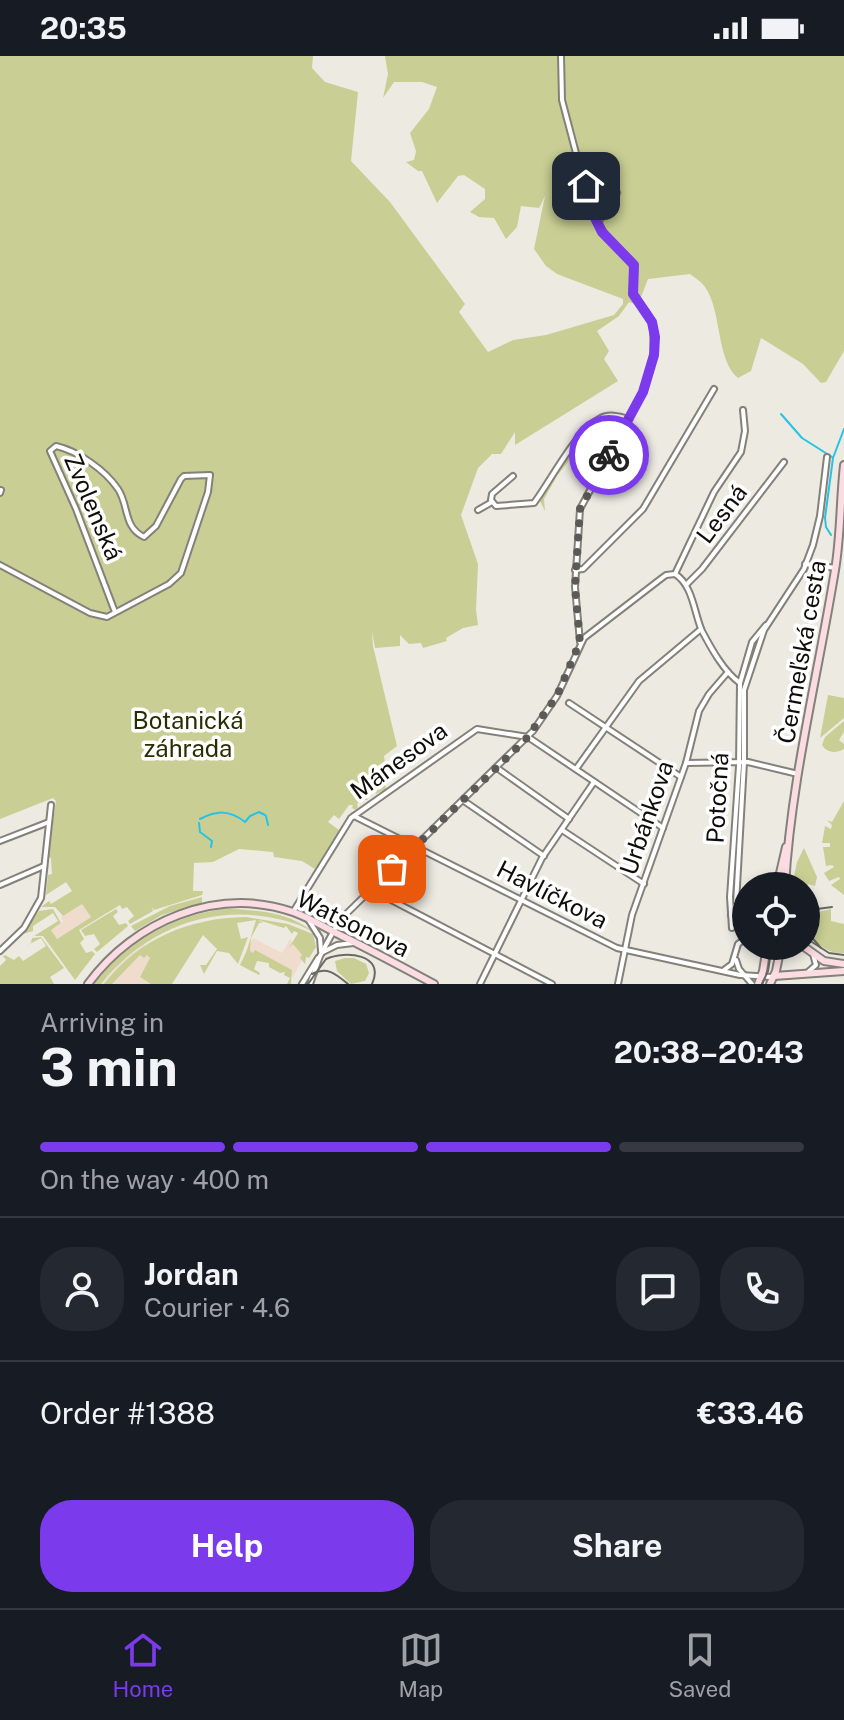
<!DOCTYPE html>
<html lang="en">
<head>
<meta charset="utf-8">
<style>
	:root { --surface:#171b24; --page:#242831; --text:#f1f3f6; --muted:#9ea1a6; --line:#363941; --accent:#7c3aed }
	body { margin:0; font-family:"Public Sans",sans-serif; background:var(--page); color:var(--text); height:100vh; display:flex; flex-direction:column; font-size:30px; white-space:nowrap }
	* { box-sizing:border-box; margin:0 }
	p { font-size:26px; color:var(--muted) }
	.icon { flex:none; width:44px; height:44px; fill:none; stroke:currentColor; stroke-width:2; stroke-linecap:round; stroke-linejoin:round }
	.map { position:relative; height:928px; overflow:hidden }
	.side { display:flex; flex-direction:column; background:var(--surface); flex:1 }
	.side>* { flex:none }
	.controls { position:absolute; left:732px; top:816px; display:grid; gap:16px }
	.controls a { display:grid; place-items:center; width:88px; height:88px; border-radius:50%; background:var(--surface); box-shadow:0 4px 12px #0003; font-size:40px }
	.pin { position:absolute; display:grid; place-items:center; width:68px; height:68px; color:#fff; margin:-34px; border-radius:16px; box-shadow:0 4px 12px #0006 }
	.courier { position:absolute; display:grid; place-items:center; width:80px; height:80px; margin:-40px; border:6px solid #7c3aed; border-radius:50%; background:#fff; color:#222; box-shadow:0 2px 10px #0007 }
	.summary em { font-style:normal; font-weight:700 }
	.summary div { display:flex; flex-direction:column-reverse }
	.summary { display:flex; align-items:center; justify-content:space-between; height:136px; padding:0 40px }
	h1 { font-size:52px; font-weight:700; line-height:60px }
	.bar { display:grid; grid-template-columns:repeat(4,1fr); gap:12px 8px; align-content:center; height:96px; padding:0 40px }
	.bar i { height:10px; border-radius:6px; background:var(--line) }
	.bar .on { background:var(--accent) }
	.bar p { grid-column:span 4 }
	.line { display:flex; align-items:center; gap:20px; padding:0 40px; border-top:2px solid var(--line) }
	.line div { flex:1 }
	.round { display:grid; place-items:center; flex:none; width:84px; height:84px; border-radius:32px; background:var(--page) }
	.action { display:flex; gap:16px; margin-top:auto; padding:16px 40px }
	.action a { flex:1; height:92px; border-radius:32px; background:var(--accent); color:#fff; font-size:32px; font-weight:700; line-height:92px; text-align:center }
	.action a+a { background:var(--page); color:var(--text) }
	.status { display:flex; justify-content:space-between; align-items:center; height:56px; padding:0 40px; background:var(--surface); direction:ltr }
	.status svg { height:22px; fill:currentColor }
	.menu { display:flex; justify-content:space-around; align-items:center; height:112px; border-top:2px solid var(--line); background:var(--surface); font-size:22px; color:var(--muted) }
	.menu a { display:grid; justify-items:center; gap:4px }
	.menu .on { color:var(--accent) }
	.map>svg:first-child { display:block }
	.industrial { fill:#f0dccd }
	.green { fill:#c9cf94 }
	.lines { fill:none; stroke-linecap:round; stroke-linejoin:round }
	.stream { stroke:#26c3e5; stroke-width:2 }
	.street-casing { stroke:#838179; stroke-width:8 }
	.secondary-casing { stroke:#838179; stroke-width:10 }
	.street { stroke:#fff; stroke-width:4 }
	.secondary { stroke:#fbdce2; stroke-width:6 }
	.tram { stroke:#6b6964; stroke-width:2 }
	.done { stroke:#5c5a56; stroke-width:8; stroke-dasharray:0 14.4 }
	.route { stroke:#7c3aed; stroke-width:10 }
	.labels { text-anchor:middle; stroke-width:7; stroke-linejoin:round; paint-order:stroke }
	.street-label { font-size:24px; fill:#0e0d0a; stroke:#fff }
	.park-label { font-size:24px; fill:#2a2d00; stroke:#fff }
</style>
</head>
<body>
<div class="status"><b>20:35</b><svg viewBox="0 0 49 12"><path d="M0 12V9h3v3zM5 12V6h3v6zM10 12V3h3v9zM15 12V0h3v12zM26 1h20v11H26zM47 4h2v5h-2z"/></svg></div>
<div class="map">
<svg width="844" height="928" viewBox="0 0 844 928">
	<rect width="100%" height="100%" fill="#edeae2"/>
	<g class="industrial">
		<polygon points="83,847 92,860 57,883 51,874 63,866 61,861"/>
		<polygon points="253,882 282,897 290,883 304,900 293,921 246,895"/>
		<polygon points="144,888 152,900 140,921 151,928 102,928 119,908"/>
	</g>
	<g class="green">
		<path d="M0 0H313L312 12 325 26 358 36 351 105 390 146 465 248 459 256 488 296 513 284 546 279 614 259 623 248V243L557 218 546 210 534 193 545 140 539 152 521 150 517 171 506 183 494 162 479 161 470 156 485 143V133L464 119 458 120 437 147 422 115H418L406 106 414 104 416 95 410 77 429 53 437 31 422 26H394L383 42 388 18 385 0H844V295L826 326 821 327 803 308 761 282 751 315 738 322C716 304 722 255 705 231 702 226 695 222 690 218L648 223 638 249 629 246 619 260 597 275 609 295 604 303 618 325 515 389V376L501 398H492L478 412 461 459 478 508 476 554 478 569 463 572 446 582 447 585 423 592 421 587 409 588 400 579V590L375 592 372 575 373 590 397 690 384 700 385 707 377 710 375 721 382 714 386 733 376 738 373 734 377 726 380 728 383 725 381 721 382 725 379 726 376 722 371 734 373 740 371 738 366 741 368 744H362L364 747 361 745 357 748 358 751 356 754 352 752 353 749H349L339 763 334 759 328 766 339 774 315 813 302 805 274 801 273 796 239 793 213 806 194 807 193 835H203L202 839 154 854 152 851 153 855 130 868 128 865 134 860 127 851 122 853 120 849 79 874 84 883 80 887 86 897 92 895 95 898 75 924 43 880H34L58 865 53 857 33 870V875L23 878 39 855 53 853 61 867 51 874 57 883 91 861 82 848 63 860 55 851H41L49 845 51 848 72 835 66 826 46 839 48 819 52 818 51 802 47 801 56 745 53 742 0 763Z"/>
		<polygon points="609,361 617,362 624,368 579,446 611,388 614,368 611,363 602,364 595,371 557,420 544,443 545,455 539,443 565,402 596,367"/>
		<polygon points="828,639 844,642 844,662 820,682"/>
		<path d="M844 665V676L839 684 844 688V693C836 697 828 698 822 689L825 681Z"/>
		<polygon points="844,745 844,839 831,829 840,823 839,821 829,825 824,817 834,811 832,809 826,810 823,791 830,791 830,787 822,787 825,770 831,773 832,769 827,764 832,766"/>
		<polygon points="804,792 817,821 815,830 808,828 807,831 793,825 797,806"/>
		<polygon points="202,841 202,847 162,859 135,875 131,870 170,850"/>
		<polygon points="116,853 118,856 113,860 119,869 126,867 128,870 97,896 94,893 100,888 94,878 85,880 81,874"/>
		<path d="M223 853C252 853 293 856 315 878 302 868 284 864 268 861 203 850 142 877 101 928H94C128 885 169 861 223 853Z"/>
		<path d="M831 853V865L844 868V897C823 899 799 876 814 857Z"/>
		<path d="M246 861 288 868 313 878 316 891 309 902 306 901 305 908 300 902 302 899 293 888 289 892 298 877 294 875 292 878 286 870 284 872 258 864 263 867H259L251 882 250 895 253 897 255 894 292 914 291 928H287L290 922 284 919 285 916 280 917 269 911V907L257 905 254 913 260 917 259 919 240 909 247 894 256 864 237 867 241 883 248 881 238 908 229 897 217 895 204 918 200 909H206L217 893 203 879 172 928H151L140 921 150 902 147 899 144 902 140 899 112 928H104C140 882 189 862 246 861Z"/>
		<polygon points="41,881 64,912 50,921 54,928 0,928 0,910 6,904 3,900 5,899 14,904 19,900 23,905 46,890 41,882 24,891 31,887 32,882"/>
		<polygon points="345,902 354,902 366,908 369,917 365,925 351,928 337,915 335,905"/>
	</g>
	<g class="lines">
		<g class="stream">
			<polyline points="781,358 802,382 832,401"/>
			<polyline points="831,479 826,471 825,462 833,402 844,373"/>
			<polyline points="266,760 268,769"/>
			<path d="M200 763C216 755 229 753 245 766L250 760 259 756 265 759"/>
			<polyline points="199,767 200,776 212,785 211,791"/>
		</g>
		<defs>
			<g id="street">
				<polyline points="561,0 562,44 591,154 607,182 634,209 633,238 647,257 653,270 654,299 643,336 580,453 575,531 580,586"/>
				<polyline points="598,167 617,137"/>
				<path d="M513 420 492 438 491 444 496 450 534 447C550 426 575 376 599 363 608 357 619 360 629 363"/>
				<polyline points="0,437 1,434"/>
				<polyline points="478,454 492,446"/>
				<polyline points="805,508 836,512"/>
				<path d="M0 509 90 557 107 561 169 528 181 517 208 436 210 419 184 420 181 423 156 470 144 481C123 471 129 449 118 433 105 414 78 395 56 390L50 395 76 453 115 556"/>
				<polyline points="575,514 583,513 643,453 714,333"/>
				<polyline points="675,518 714,436 741,396 745,375 743,354"/>
				<path d="M675 518C693 529 694 557 702 575 711 592 724 616 740 627"/>
				<polyline points="686,529 702,513 784,406"/>
				<polyline points="569,647 681,721"/>
				<polyline points="686,707 748,706 798,718"/>
				<polyline points="497,712 569,763"/>
				<polyline points="576,713 639,625 701,573"/>
				<polyline points="464,745 544,800"/>
				<polyline points="354,760 617,892 740,919 772,921"/>
				<polyline points="562,774 644,828"/>
				<polyline points="0,785 49,766"/>
				<polyline points="0,829 44,810"/>
				<polyline points="372,834 552,928"/>
				<polyline points="293,856 351,762 477,673 528,681 663,772"/>
				<polyline points="731,859 736,848 744,706 744,634 764,574 804,513 813,489 820,460 827,401"/>
				<polyline points="308,863 320,882 321,895"/>
				<polyline points="732,872 730,841 739,710 740,627 752,586 766,569"/>
				<polyline points="0,895 24,872 41,842 51,749"/>
				<polyline points="323,896 337,889 353,887"/>
				<polyline points="736,904 739,913 752,928"/>
				<polyline points="724,914 732,908 738,888 746,882"/>
				<polyline points="807,917 816,909 813,898"/>
				<polyline points="302,928 318,902"/>
				<polyline points="310,928 320,900 339,865 533,675 557,640 584,582 658,525 666,519 675,518"/>
				<polyline points="480,928 542,802 594,726"/>
				<polyline points="618,928 632,859 686,707 699,655 709,638 728,616"/>
			</g>
			<g id="secondary">
				<polyline points="777,830 786,791"/>
				<path d="M785 830C791 724 818 619 835 514 841 479 840 444 844 409"/>
				<polyline points="803,890 824,905 844,908"/>
				<polyline points="774,920 844,915"/>
				<path d="M88 928C134 865 217 830 293 856 310 862 326 872 342 880 373 895 404 912 434 928"/>
				<polyline points="758,928 763,915 767,890"/>
				<polyline points="770,928 776,915 781,890"/>
			</g>
		</defs>
		<use href="#street" class="street-casing"/>
		<use href="#secondary" class="secondary-casing"/>
		<use href="#street" class="street"/>
		<use href="#secondary" class="secondary"/>
		<g class="tram">
			<polyline points="812,886 829,897 844,899"/>
			<polyline points="821,892 808,877 807,863 817,853 832,851"/>
			<path d="M312 918C327 910 336 918 348 928"/>
			<path d="M308 928 326 903C345 894 386 898 372 928"/>
			<polyline points="762,928 768,915 772,890"/>
		</g>
	</g>
	<g class="lines">
		<polyline class="done" points="392,813 526,683 557,640 580,586 575,531 580,453 609,399"/>
		<polyline class="route" points="586,130 591,154 602,176 634,209 633,238 652,266 655,281 654,299 643,336 609,399"/>
	</g>
	<g class="labels">
		<g class="street-label">
			<text transform="translate(93 451) rotate(67)" y="8">Zvolenská</text>
			<text transform="translate(722 458) rotate(-53)" y="8">Lesná</text>
			<text transform="translate(802 596) rotate(-80)" y="8">Čermeľská cesta</text>
			<text transform="translate(399 705) rotate(-36)" y="8">Mánesova</text>
			<text transform="translate(718 742) rotate(-87)" y="8">Potočná</text>
			<text transform="translate(647 762) rotate(-71)" y="8">Urbánkova</text>
			<text transform="translate(552 839) rotate(27)" y="8">Havlíčkova</text>
			<text transform="translate(353 868) rotate(26)" y="8">Watsonova</text>
		</g>
		<g class="park-label">
			<text x="188" y="673">Botanická<tspan x="188" dy="28">záhrada</tspan></text>
		</g>
	</g>
</svg>
<div class="controls">
<a><svg class="icon" aria-label="locate" viewBox="0 0 24 24"><circle cx="12" cy="12" r="6"/><path d="M12 2v4M12 18v4M2 12h4M18 12h4"/></svg></a>
</div>
<div class="pin" style="left:392px;top:813px;background:#ea580c"><svg class="icon" aria-label="bag" viewBox="0 0 24 24"><path d="M5 8h14l-1 12H6zM9 8a3 3 0 0 1 6 0"/></svg></div>
<div class="pin" style="left:586px;top:130px;background:#1f2937"><svg class="icon" aria-label="home" viewBox="0 0 24 24"><path d="M3 11l9-7 9 7M6 9v11h12V9"/></svg></div>
<div class="courier" style="left:609px;top:399px"><svg class="icon" aria-label="bike" viewBox="0 0 24 24"><circle cx="6" cy="16" r="4"/><circle cx="18" cy="16" r="4"/><path d="M6 16l4-8h5l3 8M10 8l3 8H6M13 5h3"/></svg></div>
</div>
<section class="side">
<div class="summary"><div><h1>3 min</h1><p>Arriving in</p></div><em>20:38–20:43</em></div>
<div class="bar"><i class="on"></i><i class="on"></i><i class="on"></i><i></i><p>On the way · 400 m</p></div>
<div class="line" style="height:144px"><a class="round"><svg class="icon" aria-label="person" viewBox="0 0 24 24"><circle cx="12" cy="8" r="4"/><path d="M4 21q1-7 8-7t8 7"/></svg></a><div><b>Jordan</b><p>Courier · 4.6</p></div><a class="round"><svg class="icon" aria-label="chat" viewBox="0 0 24 24"><path d="M4 5h16v11H9l-5 4z"/></svg></a><a class="round"><svg class="icon" aria-label="phone" viewBox="0 0 24 24"><path d="M5 4h4l2 5-3 2q2 4 5 5l2-3 5 2v4C11 20 4 13 5 4z"/></svg></a></div>
<div class="line" style="height:104px"><div>Order #1388</div><b>€33.46</b></div>
<div class="action"><a>Help</a><a>Share</a></div>
</section>
<nav class="menu">
<a class="on"><svg class="icon" aria-label="home" viewBox="0 0 24 24"><path d="M3 11l9-7 9 7M6 9v11h12V9"/></svg>Home</a>
<a><svg class="icon" aria-label="map" viewBox="0 0 24 24"><path d="M3 6l6-2 6 2 6-2v14l-6 2-6-2-6 2zM9 4v14M15 6v14"/></svg>Map</a>
<a><svg class="icon" aria-label="saved" viewBox="0 0 24 24"><path d="M7 4h10v16l-5-4-5 4z"/></svg>Saved</a>
</nav>
</body>
</html>
